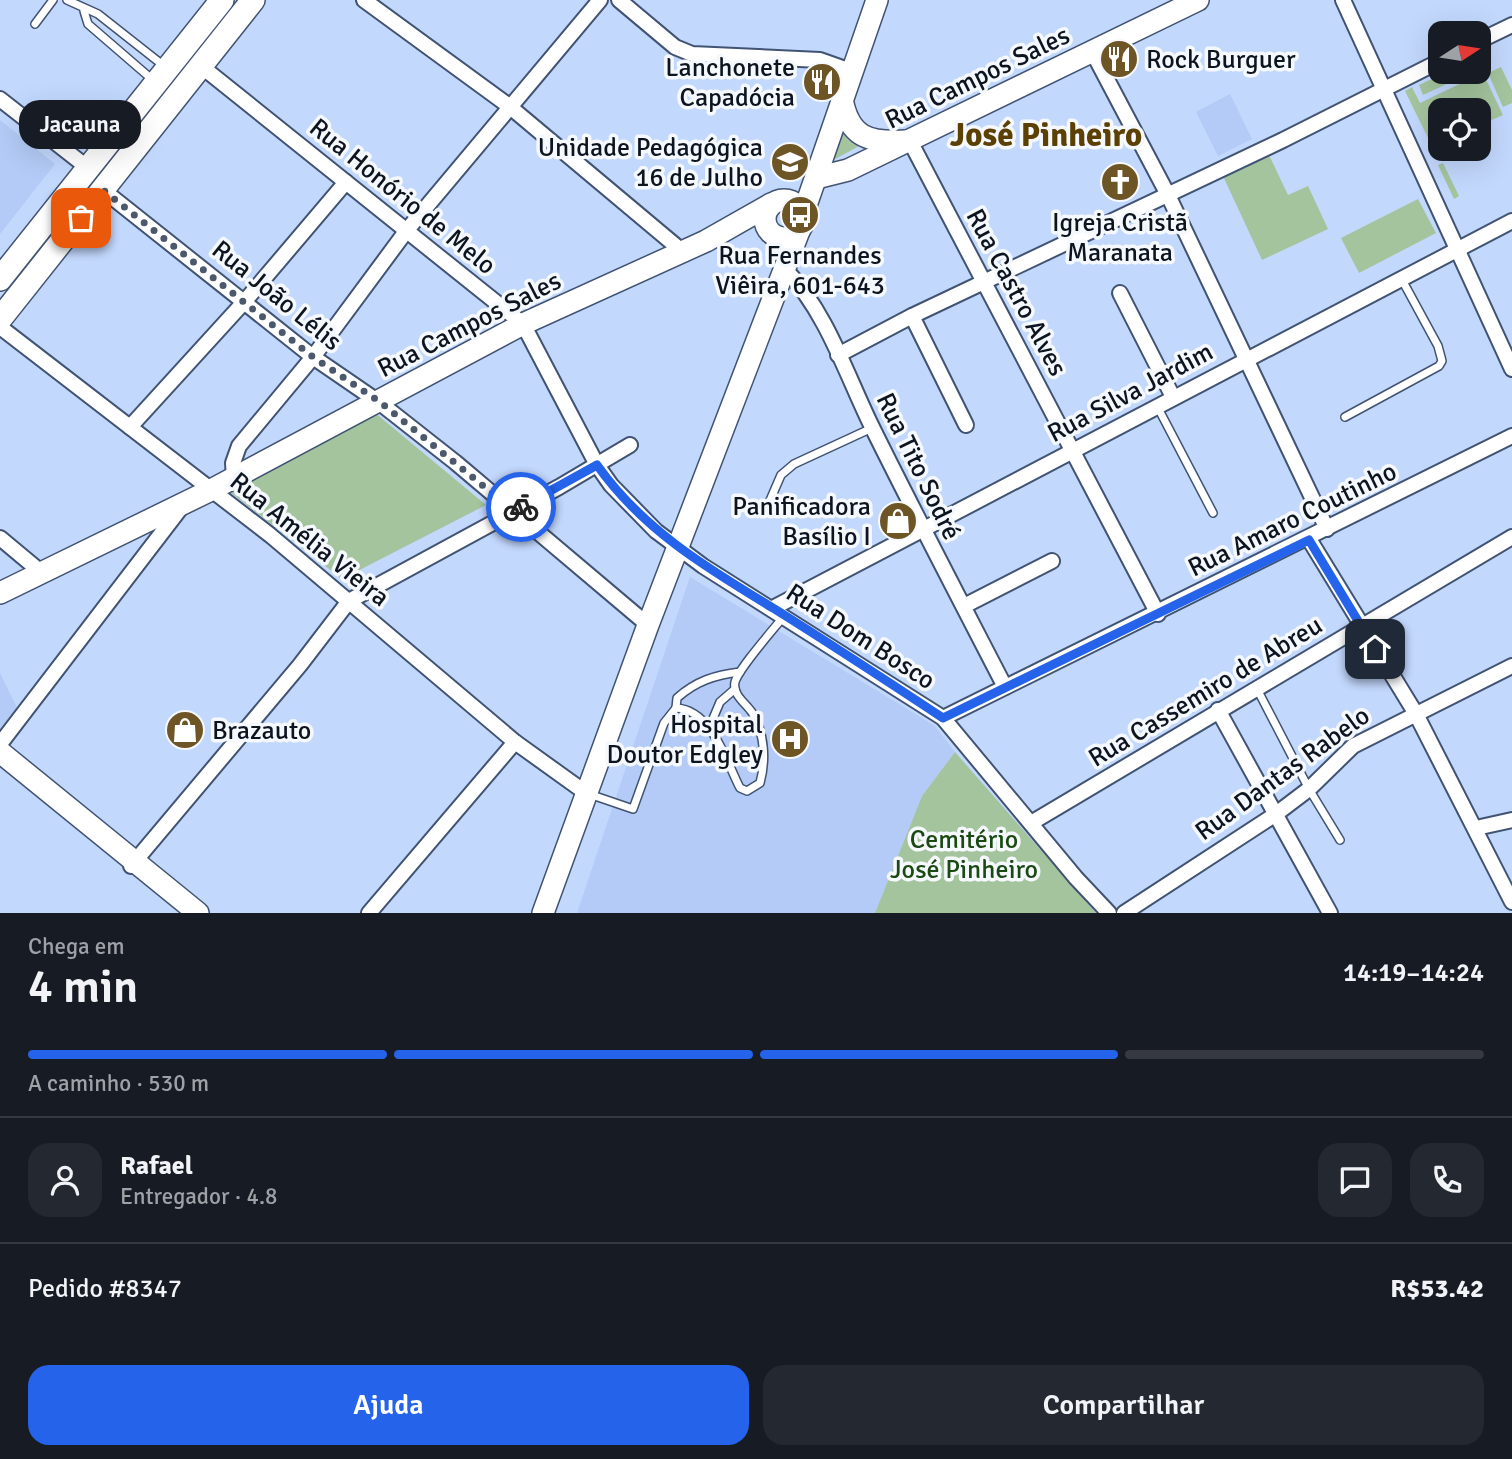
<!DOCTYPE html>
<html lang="pt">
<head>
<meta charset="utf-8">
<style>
	:root { --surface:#171b24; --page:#242831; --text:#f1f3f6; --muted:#9ea1a6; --line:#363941; --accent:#2563eb }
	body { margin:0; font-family:Signika,sans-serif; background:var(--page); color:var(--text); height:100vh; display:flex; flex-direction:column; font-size:26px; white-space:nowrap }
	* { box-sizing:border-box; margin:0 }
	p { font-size:23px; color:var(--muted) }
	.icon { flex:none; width:38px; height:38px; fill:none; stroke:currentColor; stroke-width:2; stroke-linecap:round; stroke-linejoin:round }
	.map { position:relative; height:913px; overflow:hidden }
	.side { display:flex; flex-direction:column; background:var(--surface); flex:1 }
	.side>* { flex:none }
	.needle { width:46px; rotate:78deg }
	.tools { position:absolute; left:1428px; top:21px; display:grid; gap:14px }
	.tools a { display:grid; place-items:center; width:63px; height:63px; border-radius:14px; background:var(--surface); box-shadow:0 7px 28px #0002; font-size:35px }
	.pin { position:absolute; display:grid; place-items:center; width:60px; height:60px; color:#fff; margin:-30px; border-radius:14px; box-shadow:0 4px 10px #0006 }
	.courier { position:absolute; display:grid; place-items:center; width:70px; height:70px; margin:-35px; border:5px solid #2563eb; border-radius:50%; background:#fff; color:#222; box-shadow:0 2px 9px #0007 }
	.bubble { position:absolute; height:49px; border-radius:21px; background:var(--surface); box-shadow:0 7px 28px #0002; font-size:23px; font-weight:600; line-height:49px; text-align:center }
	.overview em { font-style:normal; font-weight:600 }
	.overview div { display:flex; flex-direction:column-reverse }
	.overview { display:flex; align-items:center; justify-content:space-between; height:119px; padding:0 28px }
	h1 { font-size:46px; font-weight:600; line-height:52px }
	.bar { display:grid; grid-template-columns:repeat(4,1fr); gap:10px 7px; align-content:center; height:84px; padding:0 28px }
	.bar i { height:9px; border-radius:5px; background:var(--line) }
	.bar .on { background:var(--accent) }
	.bar p { grid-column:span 4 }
	.line { display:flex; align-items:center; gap:18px; padding:0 28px; border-top:2px solid var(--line) }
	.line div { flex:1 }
	.round { display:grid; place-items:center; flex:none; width:74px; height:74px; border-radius:21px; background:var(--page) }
	.cta { display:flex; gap:14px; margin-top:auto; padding:14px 28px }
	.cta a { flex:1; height:80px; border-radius:21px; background:var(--accent); color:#fff; font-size:28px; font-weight:600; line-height:80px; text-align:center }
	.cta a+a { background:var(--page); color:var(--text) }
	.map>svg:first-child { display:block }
	.built { fill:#b3cbf6 }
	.green { fill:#a4c49e }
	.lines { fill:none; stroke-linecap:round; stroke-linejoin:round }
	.lane-casing { stroke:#415372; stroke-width:10 }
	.street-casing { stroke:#415372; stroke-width:18 }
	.secondary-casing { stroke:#415372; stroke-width:24 }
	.primary-casing { stroke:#415372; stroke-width:26 }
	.lane { stroke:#fff; stroke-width:7 }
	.street { stroke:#fff; stroke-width:14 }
	.secondary { stroke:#fff; stroke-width:21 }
	.primary { stroke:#fff; stroke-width:23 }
	.done { stroke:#4c596d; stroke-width:7; stroke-dasharray:0 12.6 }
	.route { stroke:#2563eb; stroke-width:9 }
	.labels { text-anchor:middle; stroke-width:7; stroke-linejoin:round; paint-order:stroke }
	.poi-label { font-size:26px; fill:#0c1420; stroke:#f5f8fc; text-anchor:end }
	.street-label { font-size:26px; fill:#0c1420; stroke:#f5f8fc }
	.park-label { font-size:26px; fill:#1a4912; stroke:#f5f8fc }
	.district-label { font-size:33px; font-weight:bold; fill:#5b4002; stroke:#f5f8fc }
</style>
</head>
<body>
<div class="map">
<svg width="1512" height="913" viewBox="0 0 1512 913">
	<rect width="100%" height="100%" fill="#c2d8fd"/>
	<g class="built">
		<polygon points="1230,94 1252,139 1218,156 1196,112"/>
		<polygon points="0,120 55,164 0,234"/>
		<polygon points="690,577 935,726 955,752 922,796 875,913 577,913"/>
		<polygon points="0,673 17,708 0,728"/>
	</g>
	<g class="green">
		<polygon points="1479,65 1503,115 1487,122 1479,110 1440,110 1440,142 1432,146 1405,91 1412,87 1420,103 1476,76 1474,72 1479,72"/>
		<polygon points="1501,67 1512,90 1512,103 1503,107 1488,73"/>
		<polygon points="1447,72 1462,72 1464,76 1423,95 1419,85"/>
		<polygon points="840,128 847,139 859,146 828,163"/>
		<polygon points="1269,155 1288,195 1308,186 1328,229 1262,260 1223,176"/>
		<polygon points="1443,163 1459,196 1454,199 1438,165"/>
		<polygon points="1418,199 1436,233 1359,273 1341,238"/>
		<polygon points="374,412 486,505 342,579 225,488"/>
		<polygon points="955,752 1096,913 875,913 922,796"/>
	</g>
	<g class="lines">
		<defs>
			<g id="lane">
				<polyline points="67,0 98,14 164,66"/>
				<polyline points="84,11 88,24 154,81"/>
				<polyline points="35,24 53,0"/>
				<polyline points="1157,406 1213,513"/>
				<polyline points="1345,417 1439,366 1442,361 1438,346 1401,278"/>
				<polyline points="768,505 781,475 794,464 872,428"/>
				<polyline points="1256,687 1309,789 1340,840"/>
				<path d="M676 708 677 698C696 681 715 675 740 672"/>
				<polyline points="709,728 720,702 735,689"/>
				<path d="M589 794 633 809 664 723 676 708C712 710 726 761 740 788L747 791 760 783C766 761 765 735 753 714 747 704 732 695 735 682 739 668 773 630 784 616"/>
			</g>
			<g id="street">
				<polyline points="364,0 509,106 682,251"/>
				<polyline points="619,0 675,47 692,54 820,60 851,71"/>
				<polyline points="1343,0 1512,369"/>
				<polyline points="1479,41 1512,25"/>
				<polyline points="1092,51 1167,193 1327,529"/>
				<polyline points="201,66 523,324 597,465 611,485 656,531 703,566 943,718 1076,878 1109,913"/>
				<polyline points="0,99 88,168"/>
				<polyline points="910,141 1158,614"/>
				<polyline points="103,190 313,357 380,403 455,462 648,625"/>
				<path d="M786 270C827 313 846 374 872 427 915 514 960 600 1005 687"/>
				<polyline points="1120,293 1173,397"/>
				<polyline points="912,316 966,425"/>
				<polyline points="0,327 270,535 515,742 586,793"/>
				<polyline points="838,355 912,316 1283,140 1440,61"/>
				<polyline points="130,427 245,301 346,182"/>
				<polyline points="234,478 233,463 239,446 313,357 407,230 600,0"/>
				<polyline points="0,538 42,573"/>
				<polyline points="1309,539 1416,714 1512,902"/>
				<polyline points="964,606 1052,561"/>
				<polyline points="773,608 1512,221"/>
				<polyline points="1218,710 1330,913"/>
				<polyline points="943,718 1512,436"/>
				<polyline points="0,744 180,509"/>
				<polyline points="1031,823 1512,537"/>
				<polyline points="1476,828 1512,820"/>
				<polyline points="131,866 300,665 349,601 559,487 630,445"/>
				<polyline points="369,913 515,742"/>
				<polyline points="1124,913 1276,814 1309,789 1353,746 1512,666"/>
			</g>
			<g id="secondary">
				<path d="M842 99C849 137 868 143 905 141"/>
				<polyline points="816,178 848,170 1198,0"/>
				<circle cx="784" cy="219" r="19"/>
				<polyline points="803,214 877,0"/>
				<polyline points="0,593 211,490 523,324 706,241 771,204"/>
				<polyline points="0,752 198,913"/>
				<polyline points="543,913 648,625 799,231"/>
			</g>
			<g id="primary">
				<polyline points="0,279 222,0"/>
				<polyline points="0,319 253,0"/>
			</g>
		</defs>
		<use href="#lane" class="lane-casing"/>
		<use href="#street" class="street-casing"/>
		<use href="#secondary" class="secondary-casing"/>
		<use href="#primary" class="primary-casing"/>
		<use href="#lane" class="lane"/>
		<use href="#street" class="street"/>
		<use href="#secondary" class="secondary"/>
		<use href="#primary" class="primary"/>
	</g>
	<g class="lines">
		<polyline class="done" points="81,218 103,190 313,357 380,402 513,510 521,507"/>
		<path class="route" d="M521 507 597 465C643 530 707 568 773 608 831 644 887 681 943 718L1309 540 1375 649"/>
	</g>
	<defs>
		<symbol id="restaurant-disc" viewBox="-11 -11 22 22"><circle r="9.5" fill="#6e5526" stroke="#f5f8fc"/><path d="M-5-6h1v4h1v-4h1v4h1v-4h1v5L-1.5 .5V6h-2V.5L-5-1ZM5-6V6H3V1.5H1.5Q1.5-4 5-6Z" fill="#fff"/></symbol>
		<symbol id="school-disc" viewBox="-11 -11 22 22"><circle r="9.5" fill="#6e5526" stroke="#f5f8fc"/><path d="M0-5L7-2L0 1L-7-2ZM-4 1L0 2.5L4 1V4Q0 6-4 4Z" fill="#fff"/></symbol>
		<symbol id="church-disc" viewBox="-11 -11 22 22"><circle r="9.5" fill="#6e5526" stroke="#f5f8fc"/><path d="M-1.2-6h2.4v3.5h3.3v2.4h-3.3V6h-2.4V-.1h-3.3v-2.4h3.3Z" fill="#fff"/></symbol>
		<symbol id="bus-disc" viewBox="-11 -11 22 22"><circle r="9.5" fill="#6e5526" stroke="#f5f8fc"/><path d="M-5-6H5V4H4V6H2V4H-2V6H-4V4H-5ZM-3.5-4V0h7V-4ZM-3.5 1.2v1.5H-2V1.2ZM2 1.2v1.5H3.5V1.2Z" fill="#fff"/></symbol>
		<symbol id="shop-disc" viewBox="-11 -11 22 22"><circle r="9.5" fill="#6e5526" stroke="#f5f8fc"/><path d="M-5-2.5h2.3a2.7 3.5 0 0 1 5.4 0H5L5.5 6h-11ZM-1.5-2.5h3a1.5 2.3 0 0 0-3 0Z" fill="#fff"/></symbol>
		<symbol id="hospital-disc" viewBox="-11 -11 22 22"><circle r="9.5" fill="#6e5526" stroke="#f5f8fc"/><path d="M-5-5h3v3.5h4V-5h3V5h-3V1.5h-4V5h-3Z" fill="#fff"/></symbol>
	</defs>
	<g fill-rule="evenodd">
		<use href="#restaurant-disc" x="1097" y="37" width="44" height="44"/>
		<use href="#restaurant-disc" x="800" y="60" width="44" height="44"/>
		<use href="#school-disc" x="768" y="140" width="44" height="44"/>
		<use href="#church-disc" x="1098" y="160" width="44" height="44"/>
		<use href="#bus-disc" x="778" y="193" width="44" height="44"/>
		<use href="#shop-disc" x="876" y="499" width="44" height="44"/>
		<use href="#shop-disc" x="163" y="708" width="44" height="44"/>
		<use href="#hospital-disc" x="768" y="717" width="44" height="44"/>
	</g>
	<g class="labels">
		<g class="poi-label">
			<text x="1146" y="68" text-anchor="start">Rock Burguer</text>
			<text x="795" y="76">Lanchonete<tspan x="795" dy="30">Capadócia</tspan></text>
			<text x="763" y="156">Unidade Pedagógica<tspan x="763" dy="30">16 de Julho</tspan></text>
			<text x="1120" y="231" text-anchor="middle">Igreja Cristã<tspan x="1120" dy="30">Maranata</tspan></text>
			<text x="800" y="264" text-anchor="middle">Rua Fernandes<tspan x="800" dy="30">Viêira, 601-643</tspan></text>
			<text x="871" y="515">Panificadora<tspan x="871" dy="30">Basílio I</tspan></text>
			<text x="763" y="733">Hospital<tspan x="763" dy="30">Doutor Edgley</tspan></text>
			<text x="212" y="739" text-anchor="start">Brazauto</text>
		</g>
		<g class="street-label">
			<text transform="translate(977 77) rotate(-26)" y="9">Rua Campos Sales</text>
			<text transform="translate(403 196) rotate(39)" y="9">Rua Honório de Melo</text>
			<text transform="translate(1017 292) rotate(62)" y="9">Rua Castro Alves</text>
			<text transform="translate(277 295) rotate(39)" y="9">Rua João Lélis</text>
			<text transform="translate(469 324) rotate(-27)" y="9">Rua Campos Sales</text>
			<text transform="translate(1130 392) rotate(-28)" y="9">Rua Silva Jardim</text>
			<text transform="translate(919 466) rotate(64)" y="9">Rua Tito Sodré</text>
			<text transform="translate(1292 519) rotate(-26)" y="9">Rua Amaro Coutinho</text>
			<text transform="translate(310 539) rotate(39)" y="9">Rua Amélia Vieira</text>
			<text transform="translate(861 636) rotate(33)" y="9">Rua Dom Bosco</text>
			<text transform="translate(1205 691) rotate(-31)" y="9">Rua Cassemiro de Abreu</text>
			<text transform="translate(1282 773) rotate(-36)" y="9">Rua Dantas Rabelo</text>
		</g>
		<g class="park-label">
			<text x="964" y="848">Cemitério<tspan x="964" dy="30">José Pinheiro</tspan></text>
		</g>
		<g class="district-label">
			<text x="1046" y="146">José Pinheiro</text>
		</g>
	</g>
</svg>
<div class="tools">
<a><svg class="needle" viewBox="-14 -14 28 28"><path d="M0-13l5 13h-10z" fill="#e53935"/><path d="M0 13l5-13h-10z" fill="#9ea1a6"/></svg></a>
<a><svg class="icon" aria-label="locate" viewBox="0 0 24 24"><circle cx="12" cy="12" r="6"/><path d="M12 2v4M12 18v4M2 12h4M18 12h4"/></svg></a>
</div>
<div class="pin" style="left:81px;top:218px;background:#ea580c"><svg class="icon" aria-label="bag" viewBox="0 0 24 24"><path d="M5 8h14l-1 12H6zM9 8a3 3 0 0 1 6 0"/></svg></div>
<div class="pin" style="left:1375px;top:649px;background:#1f2937"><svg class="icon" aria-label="home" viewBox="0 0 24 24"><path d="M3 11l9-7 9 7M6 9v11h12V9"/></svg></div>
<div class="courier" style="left:521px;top:507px"><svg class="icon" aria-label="bike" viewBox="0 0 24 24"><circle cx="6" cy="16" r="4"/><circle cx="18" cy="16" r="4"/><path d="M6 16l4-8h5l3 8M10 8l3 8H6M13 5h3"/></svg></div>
<div class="bubble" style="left:19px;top:100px;width:122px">Jacauna</div>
</div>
<section class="side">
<div class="overview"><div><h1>4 min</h1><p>Chega em</p></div><em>14:19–14:24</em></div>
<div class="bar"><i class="on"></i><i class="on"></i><i class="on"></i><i></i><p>A caminho · 530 m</p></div>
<div class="line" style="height:126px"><a class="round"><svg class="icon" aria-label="person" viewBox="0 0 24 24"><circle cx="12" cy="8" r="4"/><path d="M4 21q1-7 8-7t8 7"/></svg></a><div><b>Rafael</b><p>Entregador · 4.8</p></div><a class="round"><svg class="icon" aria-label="chat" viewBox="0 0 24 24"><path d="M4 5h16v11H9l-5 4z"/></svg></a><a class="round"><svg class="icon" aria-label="phone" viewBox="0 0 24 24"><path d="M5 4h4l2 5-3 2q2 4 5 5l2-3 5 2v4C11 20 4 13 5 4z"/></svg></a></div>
<div class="line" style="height:91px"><div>Pedido #8347</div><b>R$53.42</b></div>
<div class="cta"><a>Ajuda</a><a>Compartilhar</a></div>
</section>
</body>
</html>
